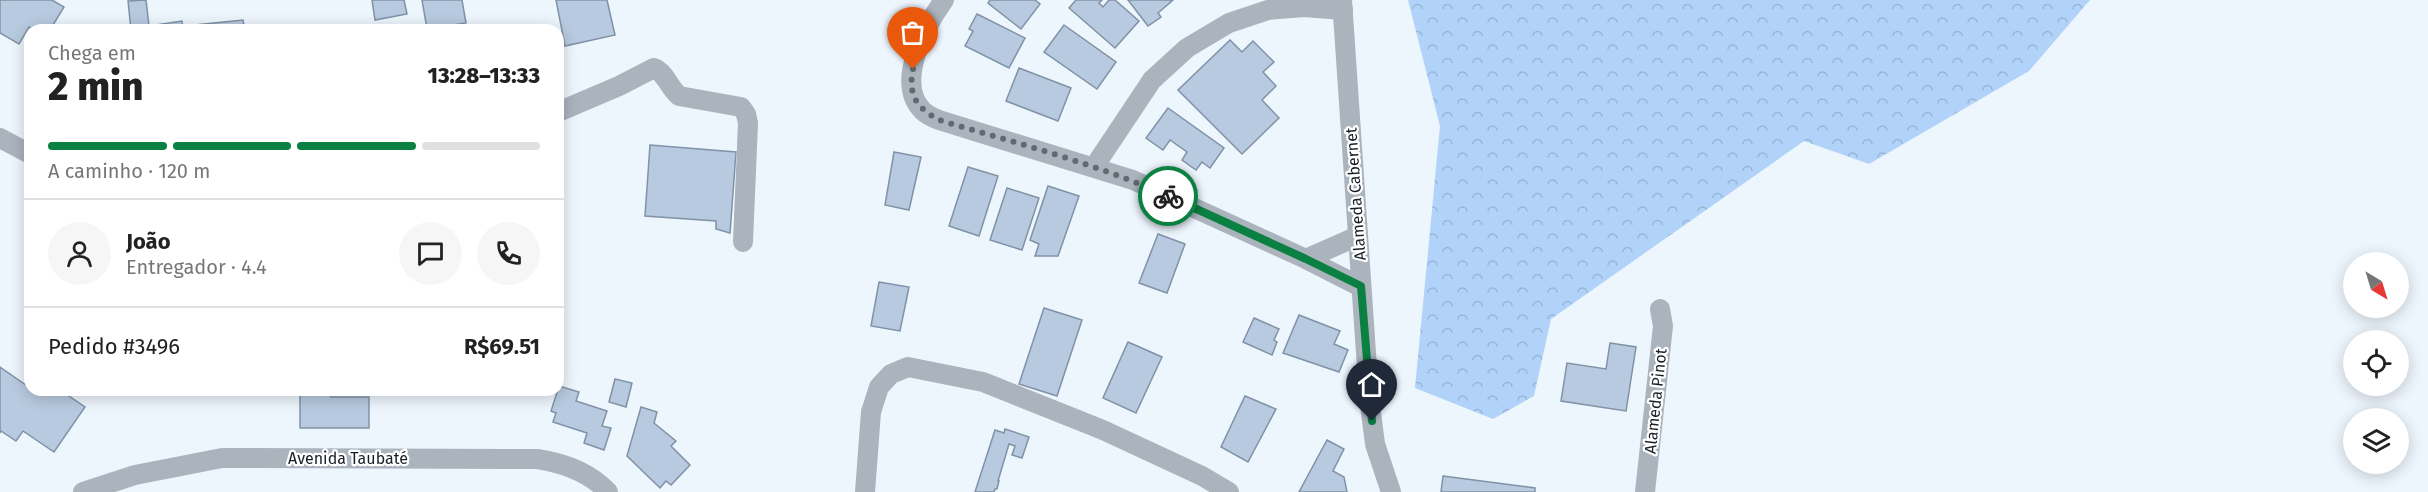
<!DOCTYPE html>
<html lang="pt">
<head>
<meta charset="utf-8">
<style>
	:root { --surface:#fff; --page:#f6f6f6; --text:#222; --muted:#767676; --line:#e0e0e0; --accent:#0b8043 }
	body { margin:0; font-family:"Fira Sans",sans-serif; background:var(--page); color:var(--text); height:100vh; display:flex; flex-direction:column; font-size:22px; white-space:nowrap }
	* { box-sizing:border-box; margin:0 }
	p { font-size:20px; color:var(--muted) }
	.icon { flex:none; width:33px; height:33px; fill:none; stroke:currentColor; stroke-width:2; stroke-linecap:round; stroke-linejoin:round }
	.map { position:relative; flex:1; overflow:hidden }
	.side { position:absolute; left:24px; top:24px; width:540px; height:372px; display:flex; flex-direction:column; background:var(--surface); border-radius:18px; box-shadow:0 3px 15px #0003 }
	.side>* { flex:none }
	.needle { width:39px; rotate:142deg }
	.buttons { position:absolute; left:2343px; top:252px; display:grid; gap:12px }
	.buttons a { display:grid; place-items:center; width:66px; height:66px; border-radius:50%; background:var(--surface); box-shadow:0 3px 15px #0003; font-size:30px }
	.pin { position:absolute; display:grid; place-items:center; width:51px; height:51px; color:#fff; margin:-62px -26px; border-radius:50% 50% 50% 0; rotate:-45deg; box-shadow:0 0 6px #0007 }
	.pin .icon { rotate:45deg }
	.courier { position:absolute; display:grid; place-items:center; width:60px; height:60px; margin:-30px; border:4px solid #0b8043; border-radius:50%; background:#fff; color:#222; box-shadow:0 2px 8px #0007 }
	.head em { font-style:normal; font-weight:800 }
	.head div { display:flex; flex-direction:column-reverse }
	.head { display:flex; align-items:center; justify-content:space-between; height:102px; padding:0 24px }
	h1 { font-size:39px; font-weight:800; line-height:45px }
	.bar { display:grid; grid-template-columns:repeat(4,1fr); gap:9px 6px; align-content:center; height:72px; padding:0 24px }
	.bar i { height:8px; border-radius:4px; background:var(--line) }
	.bar .selected { background:var(--accent) }
	.bar p { grid-column:span 4 }
	.line { display:flex; align-items:center; gap:15px; padding:0 24px; border-top:2px solid var(--line) }
	.line div { flex:1 }
	.round { display:grid; place-items:center; flex:none; width:63px; height:63px; border-radius:32px; background:var(--page) }
	.map>svg:first-child { display:block }
	.forest { fill:url(#forest-crowns) }
	.building { fill:#b8cadf; stroke:#8092a6; stroke-width:1.5 }
	.lines { fill:none; stroke-linecap:round; stroke-linejoin:round }
	.minor { stroke:#abb3bd; stroke-width:20 }
	.done { stroke:#626971; stroke-width:6; stroke-dasharray:0 10.8 }
	.route { stroke:#0b8043; stroke-width:8 }
	.labels { text-anchor:middle; stroke-width:4.5; stroke-linejoin:round; paint-order:stroke }
	.street-label { font-size:16px; fill:#171e25; stroke:#fff }
</style>
</head>
<body>
<div class="map">
<svg width="2428" height="492" viewBox="0 0 2428 492">
	<defs>
		<pattern id="forest-crowns" width="20" height="18" patternUnits="userSpaceOnUse" patternTransform="scale(1.5)"><rect width="20" height="18" fill="#b1d3f9"/><path d="M2 6a3 3 0 1 1 6 0M12 15a3 3 0 1 1 6 0" fill="none" stroke="#98b5d5"/></pattern>
	</defs>
	<rect width="100%" height="100%" fill="#edf5fd"/>
	<polygon class="forest" points="1408,0 2090,0 2029,71 1869,164 1804,141 1551,319 1534,396 1493,419 1415,388 1440,126"/>
	<g class="building">
		<polygon points="0,0 52,0 64,7 50,30 33,30 29,27 19,44 0,33"/>
		<polygon points="146,0 149,26 182,21 183,30 131,30 128,1"/>
		<polygon points="372,0 404,0 407,14 375,20"/>
		<polygon points="422,0 462,0 466,23 427,29"/>
		<polygon points="556,0 607,0 615,35 565,46"/>
		<polygon points="990,0 1035,0 1040,4 1021,29 988,3"/>
		<polygon points="1076,0 1102,0 1099,3 1103,7 1109,0 1115,0 1139,21 1115,48 1069,8"/>
		<polygon points="1128,0 1173,0 1158,13 1161,17 1148,26"/>
		<polygon points="977,14 1025,38 1009,68 965,46 973,31 969,29"/>
		<polygon points="243,20 245,30 196,30 195,25"/>
		<polygon points="1064,25 1116,62 1097,89 1044,52"/>
		<polygon points="1230,40 1242,52 1253,41 1274,62 1263,72 1276,86 1262,100 1279,118 1242,154 1178,90"/>
		<polygon points="1019,68 1071,88 1058,121 1006,101"/>
		<polygon points="1168,108 1224,148 1210,168 1202,162 1196,170 1182,160 1187,152 1170,140 1163,150 1146,138"/>
		<polygon points="650,145 736,152 730,233 716,229 716,221 645,216"/>
		<polygon points="894,152 921,157 909,210 885,205"/>
		<polygon points="968,167 998,176 979,236 949,226"/>
		<polygon points="1048,186 1079,196 1058,256 1035,256 1039,244 1030,240"/>
		<polygon points="1007,188 1039,198 1022,250 990,240"/>
		<polygon points="1158,234 1185,244 1167,293 1139,283"/>
		<polygon points="879,282 909,287 900,331 871,326"/>
		<polygon points="1044,308 1082,320 1057,396 1019,384"/>
		<polygon points="1299,315 1340,331 1334,344 1348,350 1339,372 1283,353"/>
		<polygon points="1254,318 1279,329 1274,340 1277,342 1272,355 1243,342"/>
		<polygon points="1128,342 1162,357 1136,413 1103,398"/>
		<polygon points="1610,343 1636,347 1626,411 1561,401 1567,363 1606,369"/>
		<polygon points="0,367 26,385 30,380 30,390 60,390 85,407 54,452 23,431 16,441 1,431 0,433"/>
		<polygon points="615,379 632,383 626,407 609,402"/>
		<polygon points="559,386 579,392 576,401 607,411 602,426 611,428 604,450 584,443 587,433 553,422 556,413 551,411"/>
		<polygon points="300,390 331,390 331,397 369,397 369,428 300,428"/>
		<polygon points="1245,396 1276,409 1248,462 1221,447"/>
		<polygon points="641,407 657,412 654,423 676,441 671,446 690,465 671,485 666,481 660,488 627,456"/>
		<polygon points="1005,429 1029,437 1022,458 1012,455 1015,446 1009,444 998,481 999,481 997,489 995,489 994,492 975,492 995,430 1004,433"/>
		<polygon points="1327,440 1344,449 1333,471 1344,477 1347,492 1299,492"/>
		<polygon points="1443,476 1535,488 1535,492 1441,492"/>
	</g>
	<g class="lines">
		<g class="minor">
			<path d="M944 0C926 25 894 83 923 111 927 115 934 118 939 120L1133 180 1306 259 1361 287"/>
			<polyline points="1342,0 1369,397 1375,444 1391,492"/>
			<path d="M558 112 619 86 654 68C666 73 669 88 679 96L741 107 746 114 748 123 743 242"/>
			<polyline points="0,138 30,154"/>
			<polyline points="1094,167 1152,80 1187,48 1229,23 1268,10 1304,7 1343,10"/>
			<polyline points="1306,259 1358,236"/>
			<path d="M83 492 135 475 222 458 537 459C564 463 589 472 608 492"/>
			<polyline points="865,492 871,412 879,387 891,374 908,367 983,382 1103,430 1202,476 1229,492"/>
			<polyline points="1645,492 1663,326 1660,309"/>
		</g>
	</g>
	<g class="lines">
		<path class="done" d="M913 69C908 96 916 107 939 120 1016 143 1094 163 1168 196"/>
		<polyline class="route" points="1168,196 1306,259 1361,286 1372,421"/>
	</g>
	<g class="labels">
		<g class="street-label">
			<text transform="translate(1355 194) rotate(-94)" y="6">Alameda Cabernet</text>
			<text transform="translate(1655 401) rotate(-84)" y="6">Alameda Pinot</text>
			<text x="348" y="464">Avenida Taubaté</text>
		</g>
	</g>
</svg>
<div class="buttons">
<a><svg class="needle" viewBox="-14 -14 28 28"><path d="M0-13l5 13h-10z" fill="#e53935"/><path d="M0 13l5-13h-10z" fill="#767676"/></svg></a>
<a><svg class="icon" aria-label="locate" viewBox="0 0 24 24"><circle cx="12" cy="12" r="6"/><path d="M12 2v4M12 18v4M2 12h4M18 12h4"/></svg></a>
<a><svg class="icon" aria-label="layers" viewBox="0 0 24 24"><path d="M12 4l9 5-9 5-9-5zM3 14l9 5 9-5"/></svg></a>
</div>
<div class="pin" style="left:913px;top:69px;background:#ea580c"><svg class="icon" aria-label="bag" viewBox="0 0 24 24"><path d="M5 8h14l-1 12H6zM9 8a3 3 0 0 1 6 0"/></svg></div>
<div class="pin" style="left:1372px;top:421px;background:#1f2937"><svg class="icon" aria-label="home" viewBox="0 0 24 24"><path d="M3 11l9-7 9 7M6 9v11h12V9"/></svg></div>
<div class="courier" style="left:1168px;top:196px"><svg class="icon" aria-label="bike" viewBox="0 0 24 24"><circle cx="6" cy="16" r="4"/><circle cx="18" cy="16" r="4"/><path d="M6 16l4-8h5l3 8M10 8l3 8H6M13 5h3"/></svg></div>
<section class="side">
<div class="head"><div><h1>2 min</h1><p>Chega em</p></div><em>13:28–13:33</em></div>
<div class="bar"><i class="selected"></i><i class="selected"></i><i class="selected"></i><i></i><p>A caminho · 120 m</p></div>
<div class="line" style="height:108px"><a class="round"><svg class="icon" aria-label="person" viewBox="0 0 24 24"><circle cx="12" cy="8" r="4"/><path d="M4 21q1-7 8-7t8 7"/></svg></a><div><b>João</b><p>Entregador · 4.4</p></div><a class="round"><svg class="icon" aria-label="chat" viewBox="0 0 24 24"><path d="M4 5h16v11H9l-5 4z"/></svg></a><a class="round"><svg class="icon" aria-label="phone" viewBox="0 0 24 24"><path d="M5 4h4l2 5-3 2q2 4 5 5l2-3 5 2v4C11 20 4 13 5 4z"/></svg></a></div>
<div class="line" style="height:78px"><div>Pedido #3496</div><b>R$69.51</b></div>
</section>
</div>
</body>
</html>
